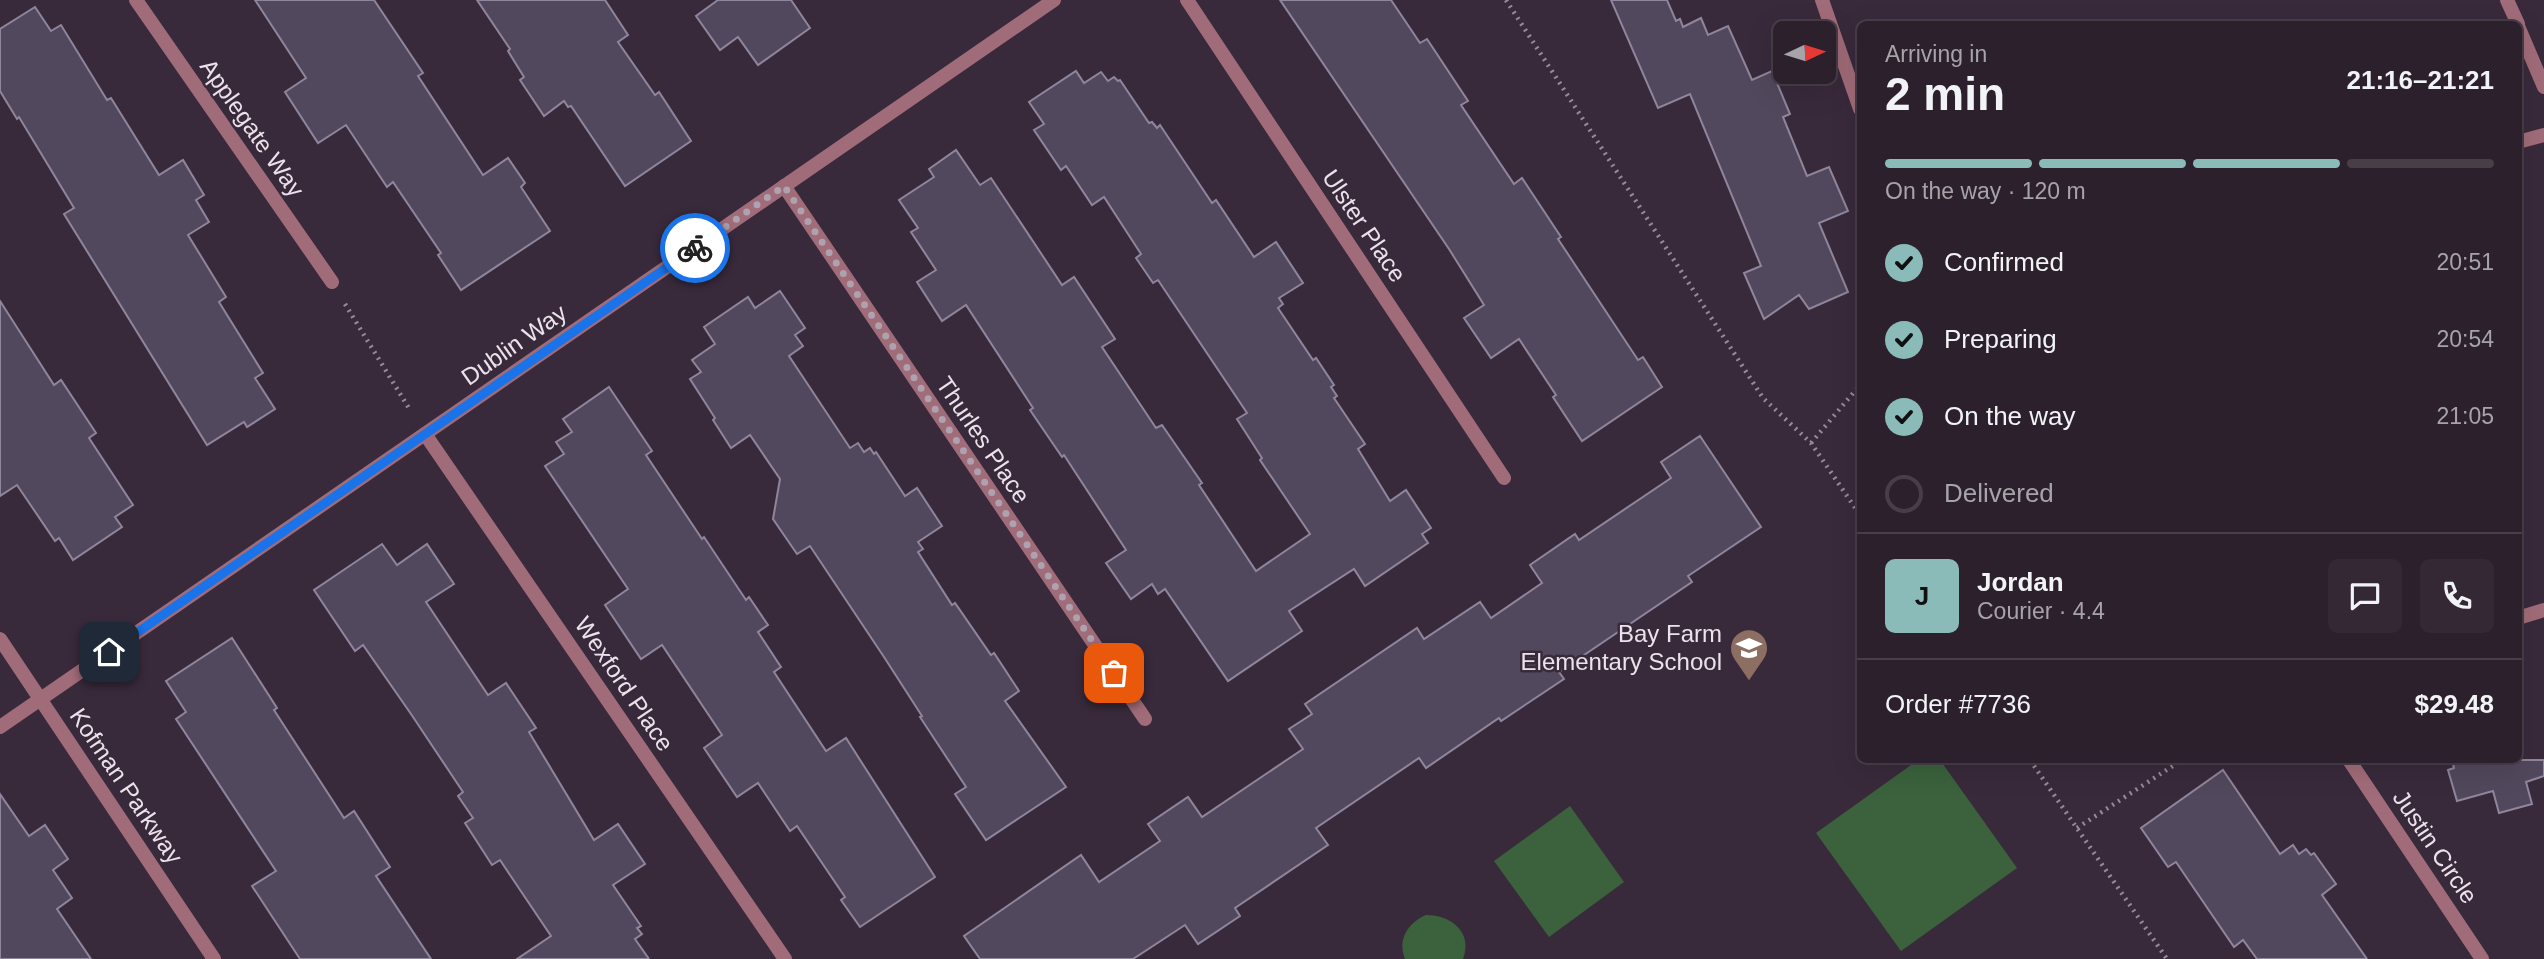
<!DOCTYPE html>
<html lang="en">
<head>
<meta charset="utf-8">
<style>
	:root { --surface:#2b202c; --page:#332834; --text:#f1f3f6; --muted:#a6a3a9; --line:#473e48; --accent:#8bbbb9 }
	body { margin:0; font-family:Arial,sans-serif; background:var(--page); color:var(--text); height:100vh; display:flex; flex-direction:column; font-size:26px; white-space:nowrap }
	* { box-sizing:border-box; margin:0 }
	p { font-size:23px; color:var(--muted) }
	.icon { flex:none; width:38px; height:38px; fill:none; stroke:currentColor; stroke-width:2; stroke-linecap:round; stroke-linejoin:round }
	.map { position:relative; flex:1; overflow:hidden }
	.panel { position:absolute; left:1857px; top:21px; width:665px; height:742px; display:flex; flex-direction:column; background:var(--surface); border-radius:10px; box-shadow:0 7px 28px #0002,0 0 0 2px var(--line) }
	.panel>* { flex:none }
	.needle { width:46px; rotate:86deg }
	.controls { position:absolute; left:1773px; top:21px; display:grid; gap:14px }
	.controls a { display:grid; place-items:center; width:63px; height:63px; border-radius:10px; background:var(--surface); box-shadow:0 7px 28px #0002,0 0 0 2px var(--line); font-size:35px }
	.pin { position:absolute; display:grid; place-items:center; width:60px; height:60px; color:#fff; margin:-30px; border-radius:14px; box-shadow:0 4px 10px #0006 }
	.courier { position:absolute; display:grid; place-items:center; width:70px; height:70px; margin:-35px; border:5px solid #1a73e8; border-radius:50%; background:#fff; color:#222; box-shadow:0 2px 9px #0007 }
	.summary em { font-style:normal; font-weight:600 }
	.summary div { display:flex; flex-direction:column-reverse }
	.summary { display:flex; align-items:center; justify-content:space-between; height:119px; padding:0 28px }
	h1 { font-size:46px; font-weight:600; line-height:52px }
	.bar { display:grid; grid-template-columns:repeat(4,1fr); gap:10px 7px; align-content:center; height:84px; padding:0 28px }
	.bar i { height:9px; border-radius:5px; background:var(--line) }
	.bar .on { background:var(--accent) }
	.bar p { grid-column:span 4 }
	.line { display:flex; align-items:center; gap:18px; padding:0 28px; border-top:2px solid var(--line) }
	.line div { flex:1 }
	.round { display:grid; place-items:center; flex:none; width:74px; height:74px; border-radius:10px; background:var(--page) }
	ol { padding:0 28px; list-style:none }
	li { display:flex; align-items:center; gap:21px; height:77px }
	li p { margin-inline-start:auto }
	li .icon { padding:7px; border-radius:50%; background:var(--accent); color:#111; stroke-width:4 }
	li:last-child { color:var(--muted) }
	li i { width:38px; height:38px; border:4px solid var(--line); border-radius:50% }
	.map>svg:first-child { display:block }
	.green { fill:#3b623c }
	.building { fill:#52485d; stroke:#8f859c; stroke-width:2 }
	.lines { fill:none; stroke-linecap:round; stroke-linejoin:round }
	.path { stroke:#968a98; stroke-width:4.5; stroke-dasharray:2 5; stroke-linecap:butt }
	.minor { stroke:#a16c79; stroke-width:14 }
	.tertiary { stroke:#a16c79; stroke-width:14 }
	.done { stroke:#ada2ae; stroke-width:7; stroke-dasharray:0 12.6 }
	.route { stroke:#1a73e8; stroke-width:9 }
	.labels { text-anchor:middle; stroke-width:5; stroke-linejoin:round; paint-order:stroke }
	.street-label { font-size:24px; fill:#ebe2ec; stroke:#392a3b }
	.poi-label { font-size:24px; fill:#ebe2ec; stroke:#392a3b; text-anchor:end }
</style>
</head>
<body>
<div class="map">
<svg width="2544" height="959" viewBox="0 0 2544 959">
	<rect width="100%" height="100%" fill="#392a3b"/>
	<g class="green">
		<polygon points="1918,760 1940,760 2017,868 1901,951 1816,833"/>
		<polygon points="1570,806 1624,882 1549,937 1494,861"/>
		<path d="M1426 915C1451 915 1473 932 1463 959H1405C1397 939 1408 923 1426 915Z"/>
	</g>
	<g class="building">
		<polygon points="255,0 374,0 423,73 418,76 483,175 508,158 525,183 521,187 550,231 461,290 438,255 441,253 393,182 387,187 346,125 318,143 285,92 306,78"/>
		<polygon points="477,0 605,0 628,35 618,42 655,95 659,92 691,141 625,186 571,106 568,107 564,101 544,116 520,80 524,77 508,51 510,49"/>
		<polygon points="718,0 791,0 810,28 758,65 738,37 720,50 696,16"/>
		<polygon points="1280,0 1391,0 1420,43 1427,39 1468,101 1461,105 1514,184 1522,178 1561,237 1558,239 1638,360 1643,357 1662,387 1582,441 1553,397 1556,395 1519,339 1491,358 1464,318 1484,305 1449,249"/>
		<polygon points="1611,0 1667,0 1676,21 1680,19 1683,27 1701,18 1708,35 1728,26 1752,80 1772,71 1790,114 1783,117 1807,176 1829,167 1848,211 1819,223 1848,292 1809,309 1799,295 1764,319 1744,273 1761,266 1690,94 1658,108"/>
		<polygon points="35,7 51,31 61,25 107,100 111,98 159,175 183,160 204,195 196,200 209,222 188,235 226,297 219,302 263,373 255,378 275,409 247,427 244,422 207,445 64,214 74,208 19,117 17,119 0,91 0,29"/>
		<polygon points="1076,71 1084,83 1101,72 1108,81 1114,77 1118,81 1120,80 1149,123 1152,122 1157,128 1160,125 1212,203 1216,200 1254,257 1276,242 1303,283 1279,298 1283,304 1278,308 1313,360 1316,358 1334,385 1331,387 1337,396 1334,398 1365,444 1358,449 1390,501 1406,490 1431,528 1422,534 1428,543 1365,586 1354,569 1289,611 1302,631 1228,681 1165,589 1158,594 1152,584 1131,599 1106,563 1126,550 1064,455 1062,457 1030,410 1033,408 966,305 942,321 917,282 936,270 911,232 918,228 899,200 934,177 929,169 956,150 980,185 991,178 1062,285 1074,277 1115,339 1102,347 1156,428 1162,425 1202,483 1199,485 1256,571 1310,534 1260,460 1262,458 1237,419 1247,413 1158,280 1153,283 1136,258 1141,254 1104,197 1092,205 1066,166 1061,170 1034,130 1044,124 1029,102"/>
		<polygon points="780,291 805,328 795,335 803,346 789,356 850,448 858,443 864,452 870,448 874,454 876,452 905,496 917,488 942,526 918,542 923,549 918,552 952,605 955,603 991,655 994,653 1019,691 1005,701 1066,787 986,840 955,794 966,787 920,717 922,716 884,657 810,546 797,554 773,519 780,479 750,435 731,448 713,420 715,418 690,379 701,372 692,360 715,344 704,327 748,297 755,308"/>
		<polygon points="0,301 54,385 61,380 96,433 89,438 133,505 115,517 122,527 73,560 59,538 55,541 17,485 0,496"/>
		<polygon points="609,387 652,451 646,455 702,539 704,537 746,600 749,597 768,625 758,632 781,667 774,672 826,751 846,738 935,877 860,927 841,900 845,897 797,826 790,831 758,783 737,797 704,748 722,735 662,645 641,659 605,605 628,589 545,466 564,454 556,442 572,432 563,419"/>
		<polygon points="1700,436 1761,527 1688,576 1692,582 1559,672 1564,679 1501,721 1499,718 1426,768 1419,758 1316,828 1328,845 1235,908 1240,916 1198,944 1185,925 1133,959 980,959 964,936 1081,855 1099,882 1160,841 1148,824 1188,797 1202,817 1303,749 1289,729 1312,714 1305,704 1417,628 1424,639 1480,602 1491,618 1542,583 1530,565 1575,534 1579,540 1671,478 1661,462"/>
		<polygon points="382,544 397,565 427,544 454,584 426,602 488,695 506,683 536,728 529,732 594,840 618,824 645,864 613,885 641,926 637,928 642,934 635,939 649,959 517,959 551,936 500,860 492,865 465,823 473,818 458,796 463,792 411,714 363,645 355,651 314,590"/>
		<polygon points="232,638 277,708 274,710 344,818 354,811 390,867 376,876 431,959 300,959 252,886 276,871 176,719 186,712 166,681"/>
		<polygon points="2452,760 2544,760 2544,776 2526,782 2532,804 2499,813 2493,791 2457,801 2448,770 2454,768"/>
		<polygon points="2223,770 2280,854 2293,845 2299,854 2306,849 2311,855 2314,853 2336,884 2322,895 2367,959 2257,959 2243,940 2234,947 2176,862 2168,867 2141,828"/>
		<polygon points="0,794 29,836 45,825 68,859 53,870 72,898 57,909 91,959 0,959"/>
	</g>
	<g class="lines">
		<g class="path">
			<polyline points="1506,0 1763,398 1811,443 1860,515"/>
			<polyline points="345,304 410,410"/>
			<polyline points="1811,443 1860,385"/>
			<polyline points="2030,760 2167,959"/>
			<polyline points="2077,828 2182,760"/>
		</g>
		<g class="minor">
			<polyline points="136,0 332,282"/>
			<polyline points="1187,0 1504,478"/>
			<polyline points="1822,0 1860,109"/>
			<polyline points="2507,0 2518,24"/>
			<polyline points="2518,26 2544,87"/>
			<polyline points="2518,142 2544,135"/>
			<polyline points="784,186 1145,719"/>
			<polyline points="425,434 785,959"/>
			<polyline points="2518,618 2544,610"/>
			<polyline points="0,727 1054,0"/>
			<polyline points="2349,760 2482,959"/>
		</g>
		<polyline class="tertiary" points="0,639 214,959"/>
	</g>
	<g class="lines">
		<polyline class="done" points="695,248 784,186 1114,673"/>
		<polyline class="route" points="109,652 695,248"/>
	</g>
	<defs>
		<symbol id="school-pin" viewBox="-11 -11 22 30"><path d="M0 17L-7.5 6A9.5 9.5 0 1 1 7.5 6Z" fill="#8d6e63" stroke="#392a3b"/><path d="M0-5L7-2L0 1L-7-2ZM-4 1L0 2.5L4 1V4Q0 6-4 4Z" fill="#fff"/></symbol>
	</defs>
	<g fill-rule="evenodd">
		<use href="#school-pin" x="1727" y="626" width="44" height="60"/>
	</g>
	<g class="labels">
		<g class="street-label">
			<text transform="translate(252 128) rotate(55)" y="8">Applegate Way</text>
			<text transform="translate(1364 226) rotate(56)" y="8">Ulster Place</text>
			<text transform="translate(514 345) rotate(-35)" y="8">Dublin Way</text>
			<text transform="translate(983 440) rotate(56)" y="8">Thurles Place</text>
			<text transform="translate(624 684) rotate(56)" y="8">Wexford Place</text>
			<text transform="translate(126 786) rotate(56)" y="8">Kofman Parkway</text>
			<text transform="translate(2435 847) rotate(56)" y="8">Justin Circle</text>
		</g>
		<g class="poi-label">
			<text x="1722" y="642">Bay Farm<tspan x="1722" dy="28">Elementary School</tspan></text>
		</g>
	</g>
</svg>
<div class="controls">
<a><svg class="needle" viewBox="-14 -14 28 28"><path d="M0-13l5 13h-10z" fill="#e53935"/><path d="M0 13l5-13h-10z" fill="#a6a3a9"/></svg></a>
</div>
<div class="pin" style="left:1114px;top:673px;background:#ea580c"><svg class="icon" aria-label="bag" viewBox="0 0 24 24"><path d="M5 8h14l-1 12H6zM9 8a3 3 0 0 1 6 0"/></svg></div>
<div class="pin" style="left:109px;top:652px;background:#1f2937"><svg class="icon" aria-label="home" viewBox="0 0 24 24"><path d="M3 11l9-7 9 7M6 9v11h12V9"/></svg></div>
<div class="courier" style="left:695px;top:248px"><svg class="icon" aria-label="bike" viewBox="0 0 24 24"><circle cx="6" cy="16" r="4"/><circle cx="18" cy="16" r="4"/><path d="M6 16l4-8h5l3 8M10 8l3 8H6M13 5h3"/></svg></div>
<section class="panel">
<div class="summary"><div><h1>2 min</h1><p>Arriving in</p></div><em>21:16–21:21</em></div>
<div class="bar"><i class="on"></i><i class="on"></i><i class="on"></i><i></i><p>On the way · 120 m</p></div>
<ol>
<li><svg class="icon" aria-label="check" viewBox="0 0 24 24"><path d="M5 12l5 5 9-10"/></svg>Confirmed<p>20:51</p></li>
<li><svg class="icon" aria-label="check" viewBox="0 0 24 24"><path d="M5 12l5 5 9-10"/></svg>Preparing<p>20:54</p></li>
<li><svg class="icon" aria-label="check" viewBox="0 0 24 24"><path d="M5 12l5 5 9-10"/></svg>On the way<p>21:05</p></li>
<li><i></i>Delivered</li>
</ol>
<div class="line" style="height:126px"><b class="round" style="background:var(--accent);color:#111">J</b><div><b>Jordan</b><p>Courier · 4.4</p></div><a class="round"><svg class="icon" aria-label="chat" viewBox="0 0 24 24"><path d="M4 5h16v11H9l-5 4z"/></svg></a><a class="round"><svg class="icon" aria-label="phone" viewBox="0 0 24 24"><path d="M5 4h4l2 5-3 2q2 4 5 5l2-3 5 2v4C11 20 4 13 5 4z"/></svg></a></div>
<div class="line" style="height:91px"><div>Order #7736</div><b>$29.48</b></div>
</section>
</div>
</body>
</html>
